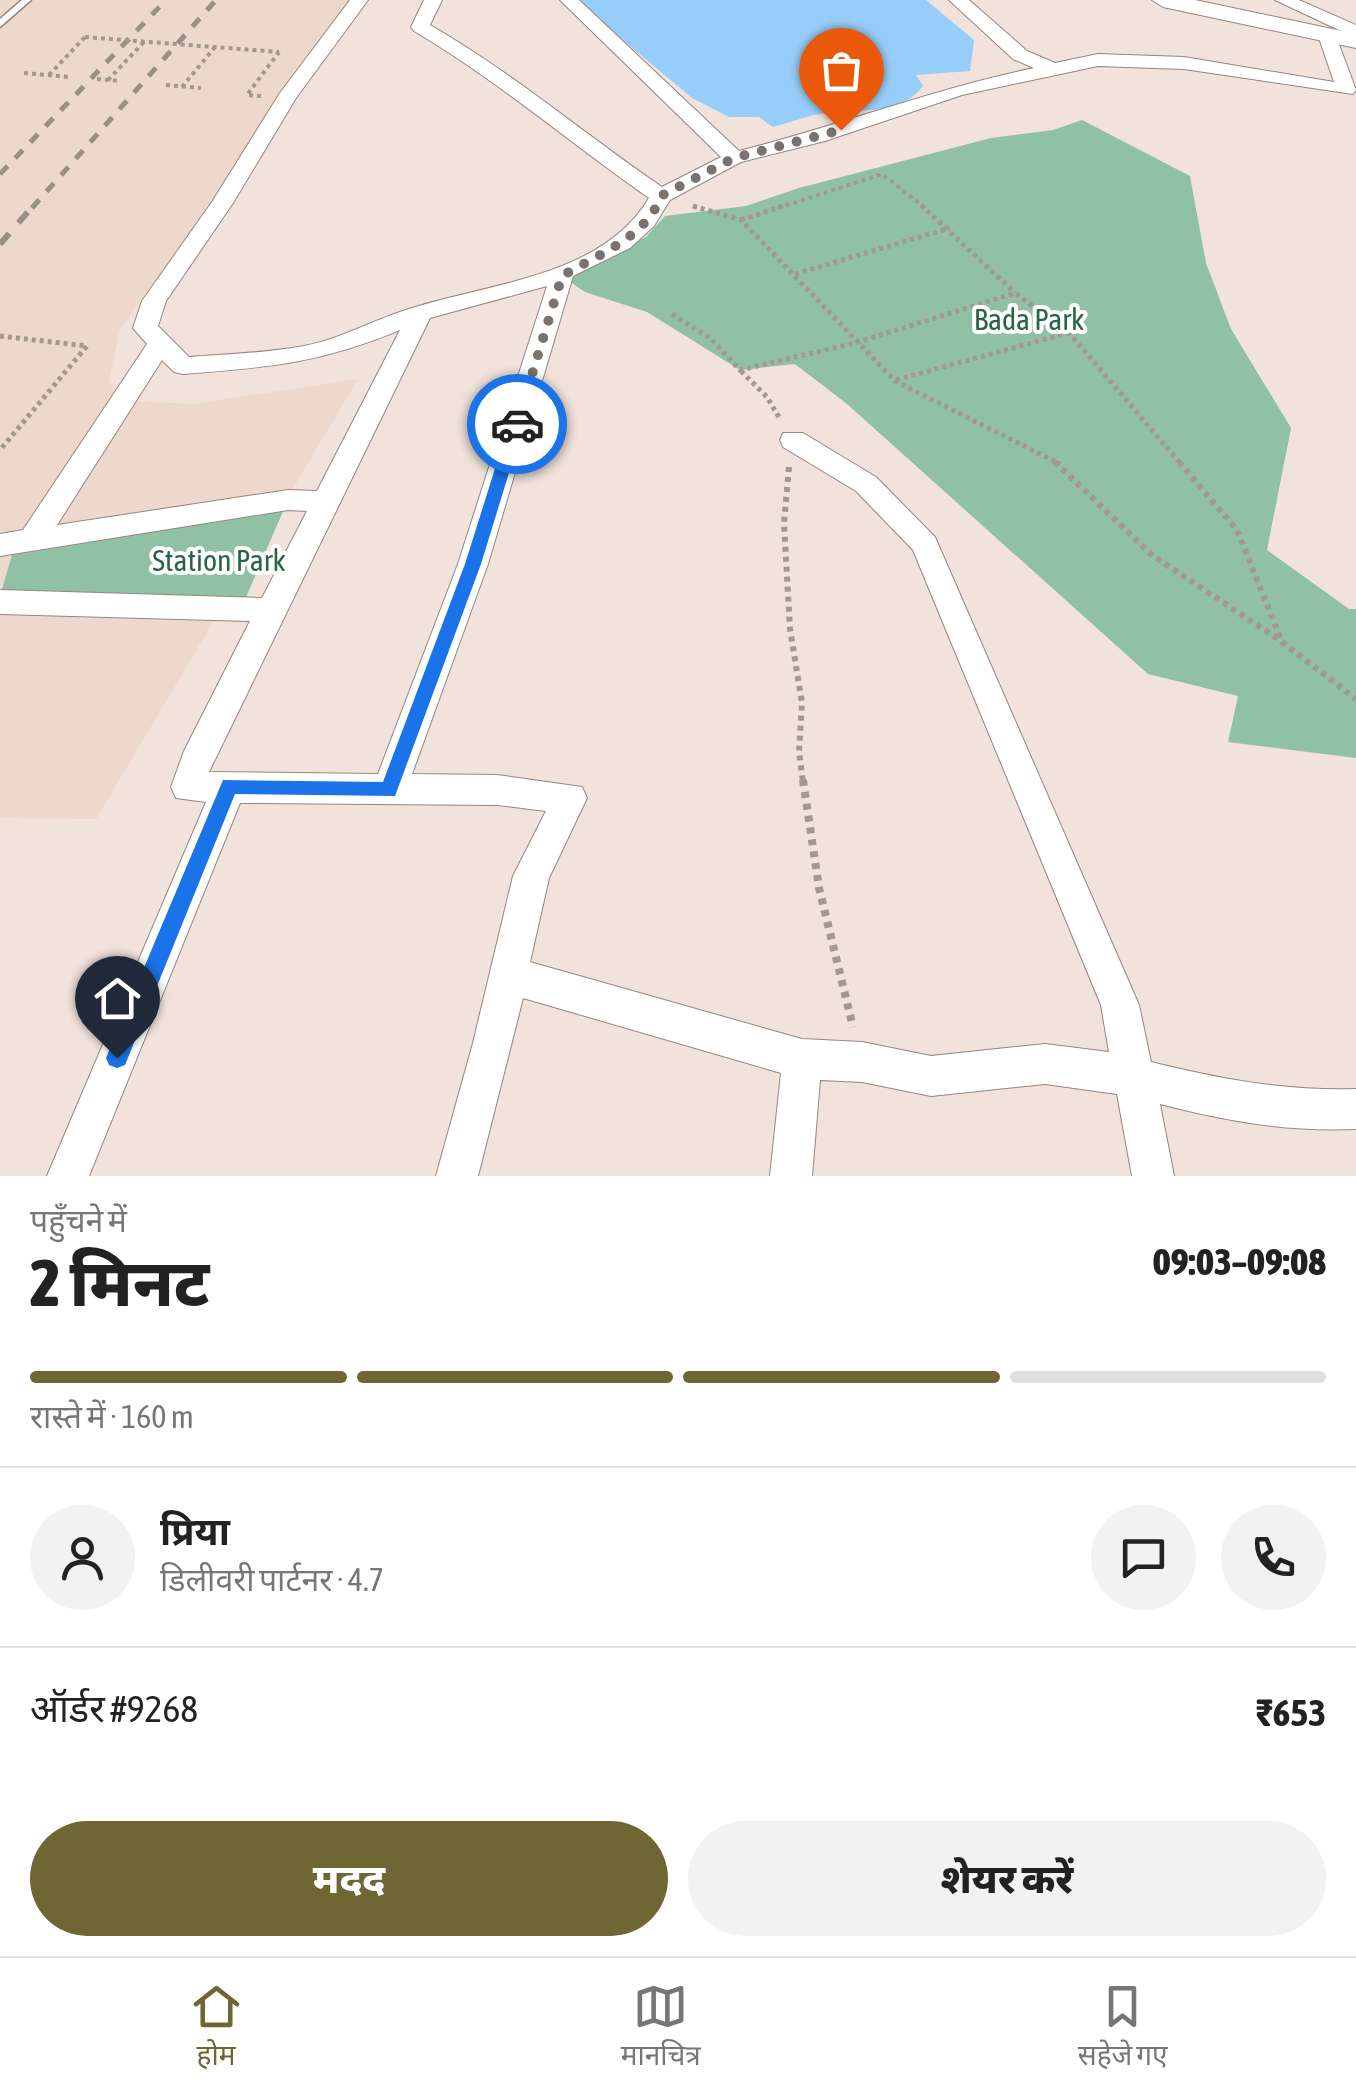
<!DOCTYPE html>
<html lang="hi">
<head>
<meta charset="utf-8">
<style>
	:root { --surface:#fff; --page:#f2f2f2; --text:#222; --muted:#767676; --line:#e0e0e0; --accent:#6e6633 }
	body { margin:0; font-family:"Asap Condensed","Noto Sans Devanagari",sans-serif; background:var(--page); color:var(--text); height:100vh; display:flex; flex-direction:column; font-size:38px; white-space:nowrap }
	* { box-sizing:border-box; margin:0 }
	p { font-size:32px; color:var(--muted) }
	.icon { flex:none; width:55px; height:55px; fill:none; stroke:currentColor; stroke-width:2; stroke-linecap:round; stroke-linejoin:round }
	.map { position:relative; height:1176px; overflow:hidden }
	.details { display:flex; flex-direction:column; background:var(--surface); flex:1 }
	.details>* { flex:none }
	.pin { position:absolute; display:grid; place-items:center; width:85px; height:85px; color:#fff; margin:-102px -42px; border-radius:50% 50% 50% 0; rotate:-45deg; box-shadow:0 0 10px #0007 }
	.pin .icon { rotate:45deg }
	.courier { position:absolute; display:grid; place-items:center; width:100px; height:100px; margin:-50px; border:8px solid #1a73e8; border-radius:50%; background:#fff; color:#222; box-shadow:0 2px 12px #0007 }
	.summary em { font-style:normal; font-weight:800 }
	.summary div { display:flex; flex-direction:column-reverse }
	.summary { display:flex; align-items:center; justify-content:space-between; height:170px; padding:0 30px }
	h1 { font-size:65px; font-weight:800; line-height:75px }
	.bar { display:grid; grid-template-columns:repeat(4,1fr); gap:15px 10px; align-content:center; height:120px; padding:0 30px }
	.bar i { height:12px; border-radius:8px; background:var(--line) }
	.bar .selected { background:var(--accent) }
	.bar p { grid-column:span 4 }
	.line { display:flex; align-items:center; gap:25px; padding:0 30px; border-top:2px solid var(--line) }
	.line div { flex:1 }
	.round { display:grid; place-items:center; flex:none; width:105px; height:105px; border-radius:52px; background:var(--page) }
	.cta { display:flex; gap:20px; margin-top:auto; padding:20px 30px }
	.cta a { flex:1; height:115px; border-radius:60px; background:var(--accent); color:#fff; font-size:40px; font-weight:800; line-height:115px; text-align:center }
	.cta a+a { background:var(--page); color:var(--text) }
	.dock { display:flex; justify-content:space-around; align-items:center; height:140px; border-top:2px solid var(--line); background:var(--surface); font-size:28px; color:var(--muted) }
	.dock a { display:grid; justify-items:center; gap:5px }
	.dock .selected { color:var(--accent) }
	.map>svg:first-child { display:block }
	.built { fill:#eed7cc }
	.green { fill:#91c1a4 }
	.water { fill:#97cef9 }
	.lines { fill:none; stroke-linecap:round; stroke-linejoin:round }
	.service-casing { stroke:#94867f; stroke-width:3 }
	.minor-casing { stroke:#94867f; stroke-width:2 }
	.tertiary-casing { stroke:#94867f; stroke-width:2 }
	.path-far3 { stroke:#a29792; stroke-width:4; stroke-dasharray:4 4; stroke-linecap:butt }
	.path-far2 { stroke:#a29792; stroke-width:5; stroke-dasharray:4 4; stroke-linecap:butt }
	.path-far1 { stroke:#a29792; stroke-width:6; stroke-dasharray:5 5; stroke-linecap:butt }
	.path { stroke:#a29792; stroke-width:8; stroke-dasharray:6 6; stroke-linecap:butt }
	.service { fill:#fff; fill-rule:evenodd }
	.minor { fill:#fff; fill-rule:evenodd }
	.tertiary { fill:#fff; fill-rule:evenodd }
	.rail-far1 { stroke:#998f89; stroke-width:5; stroke-dasharray:11 11; stroke-linecap:butt }
	.rail { stroke:#998f89; stroke-width:6; stroke-dasharray:14 14; stroke-linecap:butt }
	.path-bridge { stroke:#a29792; stroke-width:4; stroke-dasharray:4 4; stroke-linecap:butt }
	.route { fill:#1a73e8 }
	.done { stroke:#7b726d; stroke-width:10; stroke-dasharray:0 18 }
	.labels { text-anchor:middle; stroke-width:8; stroke-linejoin:round; paint-order:stroke }
	.park-label { font-size:30px; fill:#286445; stroke:#fff }
</style>
</head>
<body>
<div class="map">
<svg width="1356" height="1176" viewBox="0 0 1356 1176">
	<rect width="100%" height="100%" fill="#f1e2db"/>
	<polygon class="built" points="0,0 357,0 120,329 109,379 117,401 194,404 358,379 96,819 0,818"/>
	<g class="green">
		<polygon points="1082,120 1190,176 1206,263 1231,329 1291,428 1267,550 1349,609 1356,609 1356,758 1228,742 1238,696 1148,674 847,404 795,364 740,370 647,312 585,292 562,276 646,237 665,216 746,206 799,188 991,138 1053,130"/>
		<polygon points="284,509 244,602 0,596 12,555"/>
	</g>
	<path class="water" d="M575 0H926L974 40 970 71 916 75 923 86C897 119 857 107 819 114 804 117 788 123 773 127L759 117H729L692 98Z"/>
	<g class="lines">
		<defs>
			<polygon id="service" points="22,0 31,0 0,27 0,19"/>
			<g id="minor">
				<path d="M350 0H368L296 98 233 203 166 301 158 326 189 357C227 354 266 353 304 346 341 339 375 319 412 308 491 283 603 276 649 198 570 143 497 80 414 31L411 27 424 0H442L430 25C512 72 584 134 662 187L721 157 560 0H579L739 151C838 126 933 89 1034 68L1013 59 949 0H969L1027 51 1055 63 1098 54 1184 57 1334 82 1318 35 1327 29 1334 31 1356 90 1353 94 1184 69 1098 66 962 95 825 141 741 162 670 200 654 226 630 248 573 276 488 564 412 774 497 775 582 787 587 798 549 878 530 962 802 1039 862 1042 931 1056 1045 1044 1109 1052 1101 1005 913 550 856 491 783 447 780 440 783 433H803L876 477 935 537 1139 1005 1151 1062C1220 1079 1284 1091 1356 1089V1129C1287 1132 1226 1121 1160 1104L1174 1176H1132L1117 1094 1045 1084 931 1096 862 1082 820 1080 812 1176H770L781 1073 523 998 478 1176H436L473 1043 513 876 546 811 497 805 240 803 89 1176H47L206 802 176 798 171 787 184 751 250 621 0 614V590L262 598 307 511 288 510 0 556V534L23 530 147 344 133 328 142 301 212 202 280 93ZM547 286 458 564 378 774 209 772 430 318ZM400 330 317 491 288 490 57 525 162 360 174 372 183 374C269 367 318 364 400 330Z"/>
				<polygon points="1275,0 1299,0 1356,25 1356,38"/>
			</g>
			<polygon id="tertiary" points="1152,0 1195,0 1356,34 1356,48 1163,7"/>
		</defs>
		<use href="#service" class="service-casing"/>
		<use href="#minor" class="minor-casing"/>
		<use href="#tertiary" class="tertiary-casing"/>
		<g class="path-far3">
			<polyline points="24,73 69,77"/>
			<polyline points="49,75 85,37"/>
			<polyline points="97,79 121,81"/>
			<polyline points="108,80 144,42"/>
			<polyline points="166,85 201,88"/>
			<polyline points="182,87 215,47"/>
			<polyline points="261,96 247,95 279,52"/>
			<polyline points="693,206 699,208"/>
			<polyline points="778,208 882,174 925,208"/>
		</g>
		<g class="path-far2">
			<polyline points="921,205 1015,293"/>
			<polyline points="693,206 741,220 895,381 1060,464"/>
			<polyline points="741,220 786,205"/>
			<polyline points="795,274 950,228"/>
			<polyline points="672,314 710,338 740,370 855,343 1015,293 1069,333 1181,464"/>
			<polyline points="0,336 87,346 0,450"/>
			<polyline points="741,371 767,397 780,419"/>
			<polyline points="896,380 1068,333"/>
		</g>
		<g class="path-far1">
			<polyline points="1055,462 1152,555 1281,641"/>
			<polyline points="1179,462 1237,530 1282,642 1356,699"/>
			<polyline points="789,467 784,523 790,629 802,703 799,752 803,782"/>
		</g>
		<polyline class="path" points="803,780 819,888 853,1027"/>
		<use href="#service" class="service"/>
		<use href="#minor" class="minor"/>
		<use href="#tertiary" class="tertiary"/>
		<g class="rail-far1">
			<polyline points="0,174 166,0"/>
			<polyline points="32,208 216,0"/>
		</g>
		<polyline class="rail" points="0,244 34,205"/>
		<polyline class="path-bridge" points="85,37 279,52"/>
	</g>
	<polygon class="route" points="517,419 524,424 481,564 395,796 235,794 125,1065 117,1068 109,1065 106,1058 223,780 383,782 465,564 509,424"/>
	<g class="lines">
		<path class="done" d="M517 424 562 276C597 255 647 237 661 196L734 158 841 130"/>
	</g>
	<g class="labels">
		<g class="park-label">
			<text x="1029" y="330">Bada Park</text>
			<text x="219" y="571">Station Park</text>
		</g>
	</g>
</svg>
<div class="pin" style="left:841px;top:130px;background:#ea580c"><svg class="icon" aria-label="bag" viewBox="0 0 24 24"><path d="M5 8h14l-1 12H6zM9 8a3 3 0 0 1 6 0"/></svg></div>
<div class="pin" style="left:117px;top:1058px;background:#1f2937"><svg class="icon" aria-label="home" viewBox="0 0 24 24"><path d="M3 11l9-7 9 7M6 9v11h12V9"/></svg></div>
<div class="courier" style="left:517px;top:424px"><svg class="icon" aria-label="car" viewBox="0 0 24 24"><path d="M5 17H2v-5l4-1 3-4h7l3 4 3 1v5h-3M9 17h6M6 11h13"/><circle cx="7" cy="17" r="2"/><circle cx="17" cy="17" r="2"/></svg></div>
</div>
<section class="details">
<div class="summary"><div><h1>2 मिनट</h1><p>पहुँचने में</p></div><em>09:03–09:08</em></div>
<div class="bar"><i class="selected"></i><i class="selected"></i><i class="selected"></i><i></i><p>रास्ते में · 160 m</p></div>
<div class="line" style="height:180px"><a class="round"><svg class="icon" aria-label="person" viewBox="0 0 24 24"><circle cx="12" cy="8" r="4"/><path d="M4 21q1-7 8-7t8 7"/></svg></a><div><b>प्रिया</b><p>डिलीवरी पार्टनर · 4.7</p></div><a class="round"><svg class="icon" aria-label="chat" viewBox="0 0 24 24"><path d="M4 5h16v11H9l-5 4z"/></svg></a><a class="round"><svg class="icon" aria-label="phone" viewBox="0 0 24 24"><path d="M5 4h4l2 5-3 2q2 4 5 5l2-3 5 2v4C11 20 4 13 5 4z"/></svg></a></div>
<div class="line" style="height:130px"><div>ऑर्डर #9268</div><b>₹653</b></div>
<div class="cta"><a>मदद</a><a>शेयर करें</a></div>
</section>
<nav class="dock">
<a class="selected"><svg class="icon" aria-label="home" viewBox="0 0 24 24"><path d="M3 11l9-7 9 7M6 9v11h12V9"/></svg>होम</a>
<a><svg class="icon" aria-label="map" viewBox="0 0 24 24"><path d="M3 6l6-2 6 2 6-2v14l-6 2-6-2-6 2zM9 4v14M15 6v14"/></svg>मानचित्र</a>
<a><svg class="icon" aria-label="saved" viewBox="0 0 24 24"><path d="M7 4h10v16l-5-4-5 4z"/></svg>सहेजे गए</a>
</nav>
</body>
</html>
